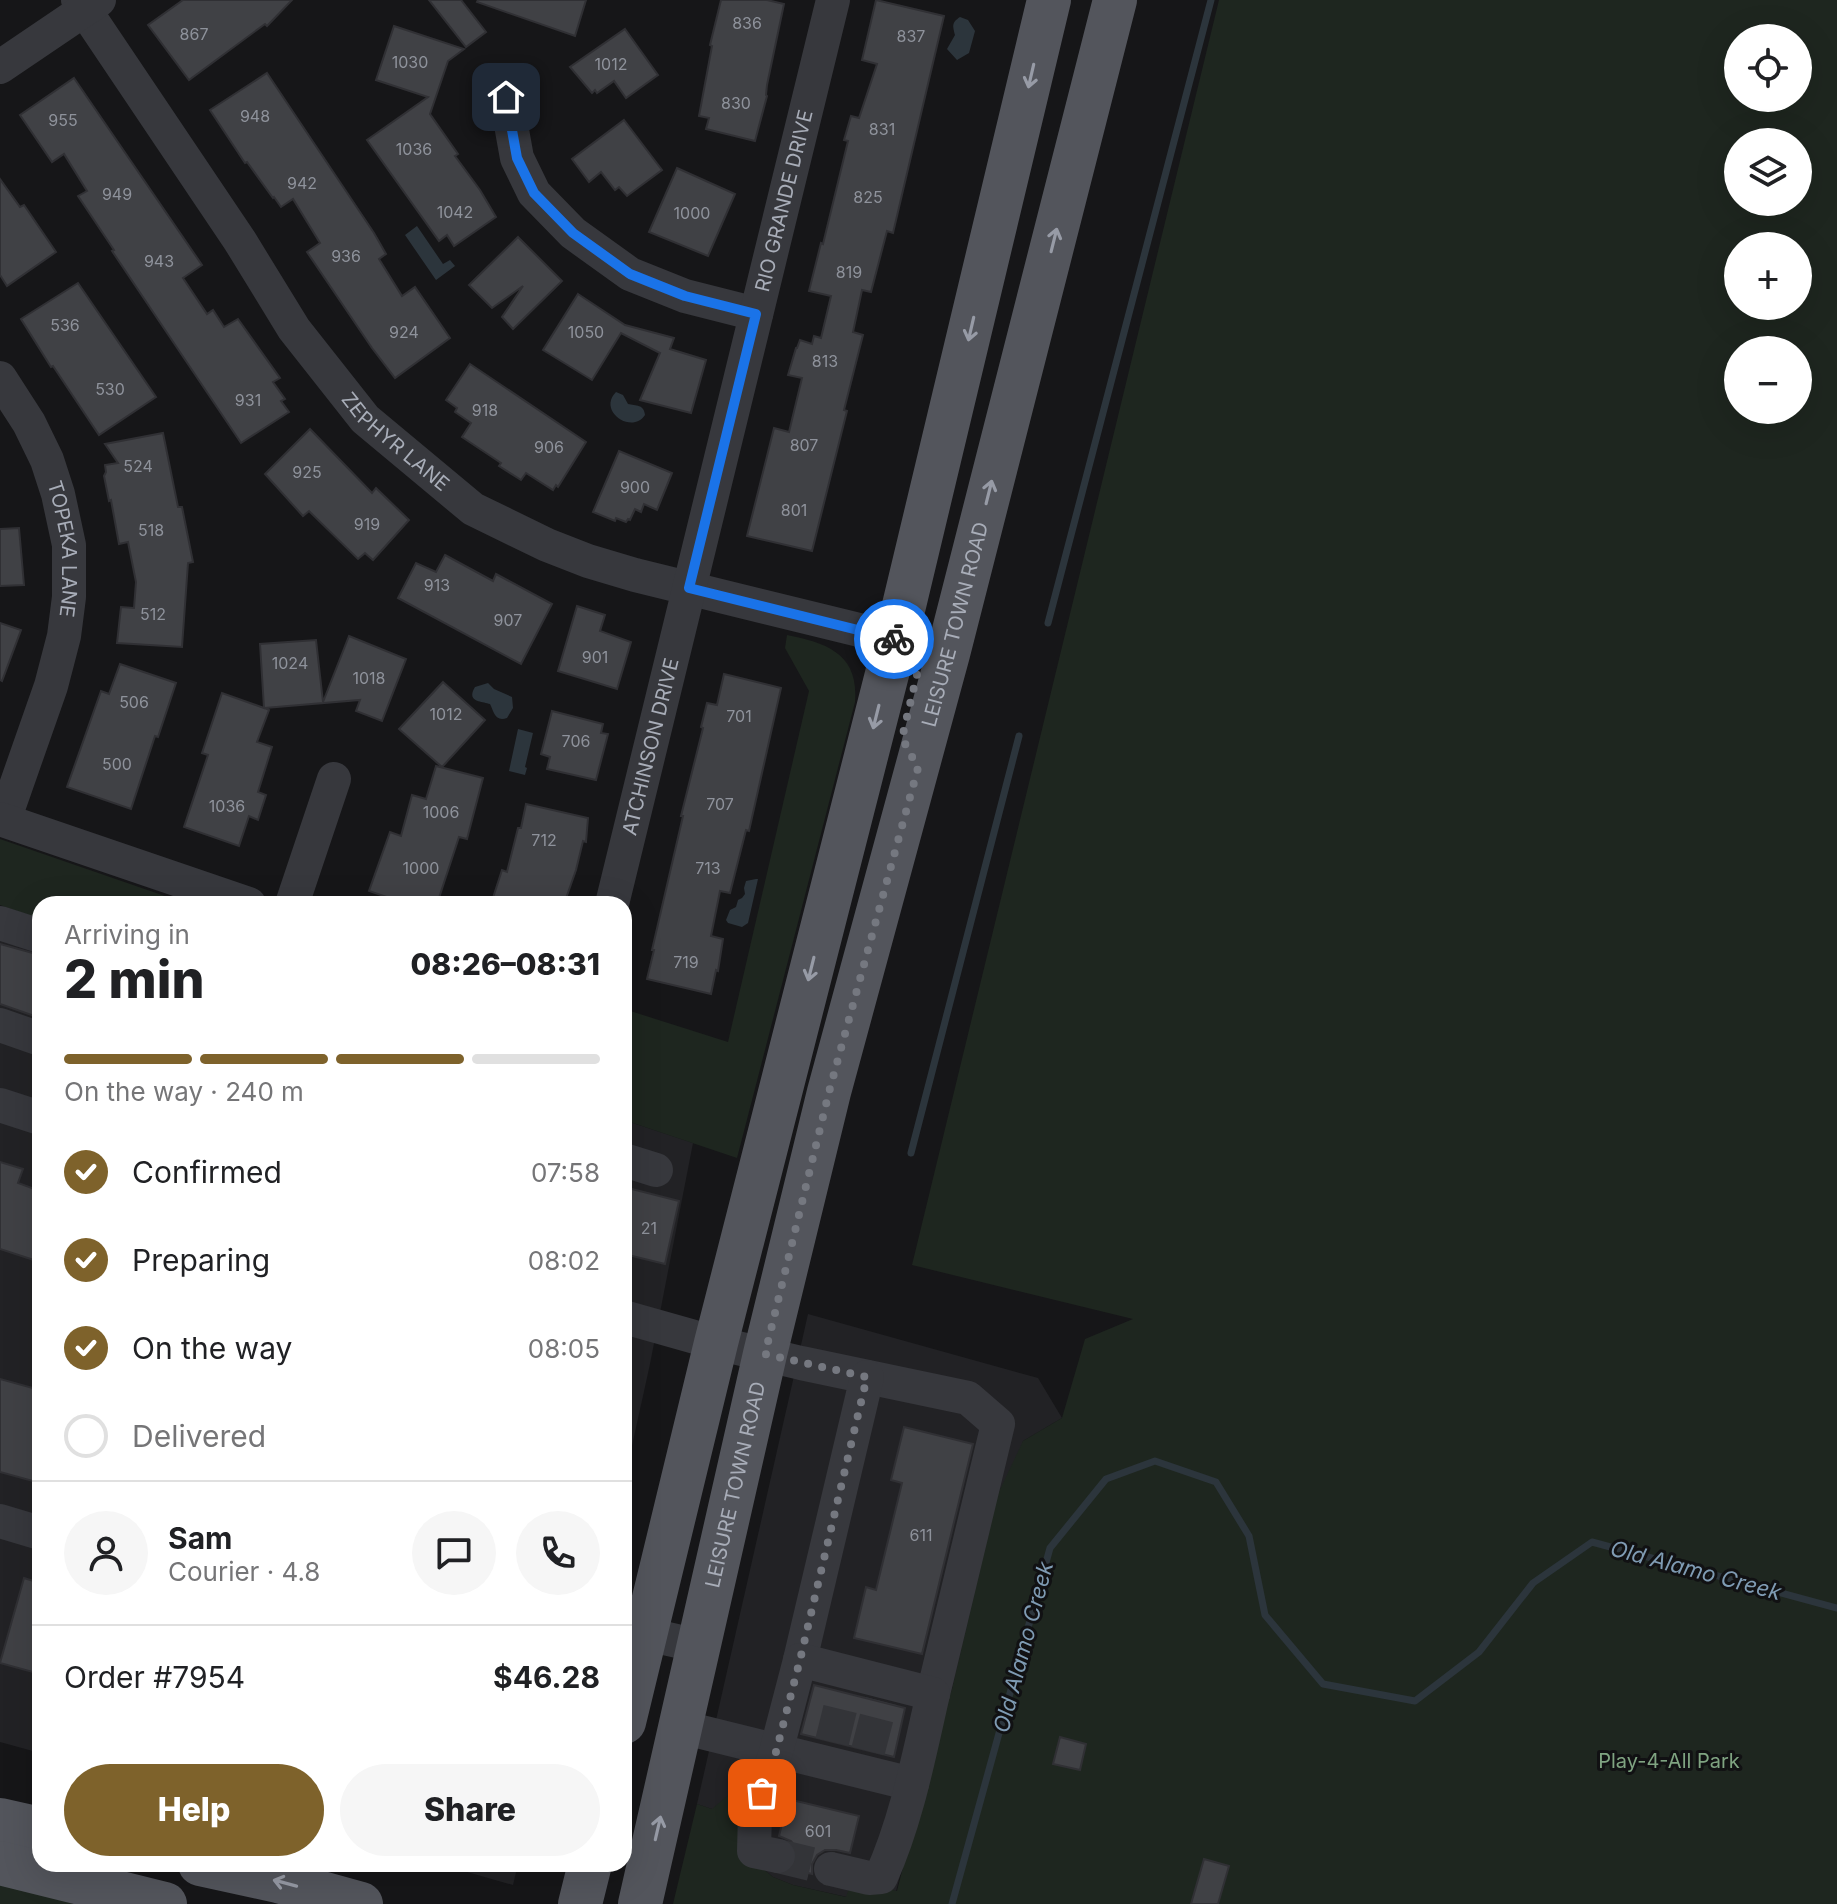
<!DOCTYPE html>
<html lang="en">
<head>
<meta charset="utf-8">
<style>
	:root { --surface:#fff; --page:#f6f6f6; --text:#202124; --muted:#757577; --line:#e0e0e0; --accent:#7e622b }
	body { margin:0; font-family:Inter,sans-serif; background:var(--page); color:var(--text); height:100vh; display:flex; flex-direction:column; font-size:30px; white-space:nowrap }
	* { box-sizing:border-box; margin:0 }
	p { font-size:26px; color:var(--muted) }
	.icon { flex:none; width:44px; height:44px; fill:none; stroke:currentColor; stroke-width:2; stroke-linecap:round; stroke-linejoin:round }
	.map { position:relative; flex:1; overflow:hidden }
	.details { position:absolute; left:32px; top:896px; width:600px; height:976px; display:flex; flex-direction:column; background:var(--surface); border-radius:24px; box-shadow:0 8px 32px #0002 }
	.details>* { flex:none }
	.controls { position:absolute; left:1724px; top:24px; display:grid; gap:16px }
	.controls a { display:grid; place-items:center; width:88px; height:88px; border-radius:50%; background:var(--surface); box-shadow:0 8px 32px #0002; font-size:40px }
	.pin { position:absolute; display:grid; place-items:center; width:68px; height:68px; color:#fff; margin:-34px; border-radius:16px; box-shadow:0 4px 12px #0006 }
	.courier { position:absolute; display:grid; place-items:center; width:80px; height:80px; margin:-40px; border:6px solid #1a73e8; border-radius:50%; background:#fff; color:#222; box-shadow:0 2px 10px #0007 }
	.overview em { font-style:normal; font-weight:800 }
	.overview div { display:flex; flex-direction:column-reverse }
	.overview { display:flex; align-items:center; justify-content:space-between; height:136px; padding:0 32px }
	h1 { font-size:52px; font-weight:800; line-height:60px }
	.bar { display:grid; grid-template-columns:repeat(4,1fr); gap:12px 8px; align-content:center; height:96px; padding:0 32px }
	.bar i { height:10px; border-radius:6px; background:var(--line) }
	.bar .active { background:var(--accent) }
	.bar p { grid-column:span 4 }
	.line { display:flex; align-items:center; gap:20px; padding:0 32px; border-top:2px solid var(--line) }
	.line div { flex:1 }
	.round { display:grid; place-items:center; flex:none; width:84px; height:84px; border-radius:42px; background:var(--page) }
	ol { padding:0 32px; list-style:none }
	li { display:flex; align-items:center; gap:24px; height:88px }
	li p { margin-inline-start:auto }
	li .icon { padding:8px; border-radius:50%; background:var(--accent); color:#fff; stroke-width:4 }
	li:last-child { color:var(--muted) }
	li i { width:44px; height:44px; border:4px solid var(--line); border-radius:50% }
	.button { display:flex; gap:16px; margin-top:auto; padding:16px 32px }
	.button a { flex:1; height:92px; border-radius:48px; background:var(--accent); color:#fff; font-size:32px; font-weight:800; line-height:92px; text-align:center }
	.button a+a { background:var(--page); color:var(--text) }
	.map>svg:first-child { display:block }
	.built { fill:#222225 }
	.green { fill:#1e261f; fill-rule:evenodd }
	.water { fill:#2c353c }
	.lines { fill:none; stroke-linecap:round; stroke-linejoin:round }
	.stream { stroke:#2c353c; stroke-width:7 }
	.building { fill:#404145; stroke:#303034; stroke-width:2 }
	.minor-tunnel { stroke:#333438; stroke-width:34; stroke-dasharray:34 17; stroke-linecap:butt }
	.minor { stroke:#37383d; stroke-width:34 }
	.major { stroke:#53555c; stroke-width:44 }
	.oneway { stroke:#979ba6 }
	.done { stroke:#757880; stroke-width:8; stroke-dasharray:0 14.4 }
	.route { stroke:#1a73e8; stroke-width:10 }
	.labels { text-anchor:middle; stroke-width:6; stroke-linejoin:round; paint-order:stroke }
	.number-label { font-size:16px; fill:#8e929b }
	.street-label { font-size:20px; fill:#a8adb8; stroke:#111113 }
	.park-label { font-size:20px; fill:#7fa381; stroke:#111113 }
	.water-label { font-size:22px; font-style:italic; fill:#7f9bb3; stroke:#111113 }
</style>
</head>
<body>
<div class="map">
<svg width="1837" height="1904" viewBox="0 0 1837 1904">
	<rect width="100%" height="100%" fill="#161618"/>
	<g class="built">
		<polygon points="0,906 40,919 40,1753 0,1742"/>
		<polygon points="624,1120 693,1143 650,1364 624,1482"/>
		<polygon points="808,1314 1038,1378 1062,1418 1023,1441 952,1689 928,1753 925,1780 896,1891 852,1880 847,1897 793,1885 773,1877 750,1858 712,1809 697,1804"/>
		<polygon points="439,1864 518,1864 513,1885"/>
	</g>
	<g class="green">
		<path d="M1219 0H1837V1904H673L697 1804 712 1809 733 1791 752 1796 750 1858 773 1877 793 1885 846 1897 852 1880 897 1891 925 1780 928 1753 952 1689 998 1494 1023 1441 1062 1418 1085 1339 1133 1319 912 1265ZM1738 38H1798V98H1738ZM1738 142H1798V202H1738ZM1738 246H1798V306H1738ZM1738 350H1798V410H1738Z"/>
		<path d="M787 635C827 643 859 654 855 702L737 1158 624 1120V1009L728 1042 809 691 785 648Z"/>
		<polygon points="0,839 188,904 40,904 40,919 0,905"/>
		<polygon points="0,1883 74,1904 0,1904"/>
	</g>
	<g class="water">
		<path d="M960 17 968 20 975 31 969 53 957 60 947 49 955 35C953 26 951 23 960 17Z"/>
		<polygon points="417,226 443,264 450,260 455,266 436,280 405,235"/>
		<path d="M616 392 623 395 628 404C636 406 644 404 645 415 632 435 597 411 616 392Z"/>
		<path d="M488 683 494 689 512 697 513 708 507 718C495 722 494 712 490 704 481 701 466 702 475 687Z"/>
		<polygon points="518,729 533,733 525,767 527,768 525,775 509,771"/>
		<polygon points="756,879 758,879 748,923 742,927 728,923 726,920 730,910 736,907 738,900 742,898 745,894 744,888 746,881"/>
	</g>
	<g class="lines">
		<g class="stream">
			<polyline points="1048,623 1211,0"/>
			<polyline points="911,1153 1019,736"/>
			<polyline points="952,1904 1050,1548 1106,1479 1155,1461 1216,1482 1249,1536 1265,1615 1323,1684 1415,1701 1479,1652 1533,1583 1592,1542 1837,1608"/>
		</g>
	</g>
	<g class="building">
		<polygon points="183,0 292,0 267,26 265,24 189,80 148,25"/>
		<polygon points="429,0 461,0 486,32 466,47"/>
		<polygon points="478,0 586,0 575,36 477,2"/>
		<polygon points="721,0 767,0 784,4 767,85 766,95 767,96 755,141 706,129 709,118 699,116 712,46 710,45"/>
		<polygon points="876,0 944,16 893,233 887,231 871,292 862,290 853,332 863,335 844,410 847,411 812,551 747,536 774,428 789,432 802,378 788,375 796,348 797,348 800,340 812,344 814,336 821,338 831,296 809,291 821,243 823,244 848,141 844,140 851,116 859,118 877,64 862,60"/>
		<polygon points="394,26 464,49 448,61 430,114 458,154 455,156 480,190 496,217 454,246 447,235 439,241 367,140 428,97 376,80"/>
		<polygon points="625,29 658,75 626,98 614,81 597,93 595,90 592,93 570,67"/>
		<polygon points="267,73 374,233 386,254 379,259 402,296 415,287 450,338 395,378 372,348 307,252 320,243 293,199 281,207 274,197 273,198 247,162 245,163 210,110"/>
		<polygon points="74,78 202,265 183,278 207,314 213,310 224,327 238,319 280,378 273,382 285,399 281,401 289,412 241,443 112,251 114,250 78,196 87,191 64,154 52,162 20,115"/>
		<polygon points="624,120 662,170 627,196 619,187 615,190 601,172 589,182 572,159"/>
		<polygon points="677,168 735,194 708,256 649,232"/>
		<polygon points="0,179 20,207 24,205 56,252 7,286 0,275"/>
		<polygon points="518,237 562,281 513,329 502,317 523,286 492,308 469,285"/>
		<polygon points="78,283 156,397 99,435 53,366 51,367 21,319"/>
		<polygon points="578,294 625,325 674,338 670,349 706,360 691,413 640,400 660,353 621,333 592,380 543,350"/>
		<polygon points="470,364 586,442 558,487 556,485 553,490 526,473 521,480 499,466 501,463 462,437 471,423 455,412 457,408 446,400"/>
		<polygon points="310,429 372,493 376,488 409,520 373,560 365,553 358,559 309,511 303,516 265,474"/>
		<polygon points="163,433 178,507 182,507 193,562 188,563 182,647 117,643 121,607 134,608 136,582 128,542 119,544 111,500 109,501 104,476 106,472 105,465 118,463 105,444"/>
		<polygon points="619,451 672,473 657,510 644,504 641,512 635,509 630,520 628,519 626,522 616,518 615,521 593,512"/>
		<polygon points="19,528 24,585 0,586 0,529"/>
		<polygon points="445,555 493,581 496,574 552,604 521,664 398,598 416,563 436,572"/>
		<polygon points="577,606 605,615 600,631 631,642 617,689 558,671"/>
		<polygon points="0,623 21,630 2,681 0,680"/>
		<polygon points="349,636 406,659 382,721 356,711 360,700 265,708 269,710 257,742 272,747 258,792 266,795 258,820 249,816 239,846 184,827 208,755 202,753 222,693 264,708 260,644 316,640 323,702"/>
		<polygon points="120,664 176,683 158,737 155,736 131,809 67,787 101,691 109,694"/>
		<polygon points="724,674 781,688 749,831 746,830 730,893 720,891 711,936 723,939 718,971 716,970 711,994 647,979 654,950 652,950 683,816 681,816 703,728 701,727 707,703 717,705"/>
		<polygon points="443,682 485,720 442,767 399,729"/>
		<polygon points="552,711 603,724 601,733 608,734 596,780 547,769 550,757 541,754"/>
		<polygon points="436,766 483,778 467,839 459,837 437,904 407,904 369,891 390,832 401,836 412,795 426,799"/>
		<polygon points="526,804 588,818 586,842 583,841 576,870 564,904 491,904 502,870 507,872 518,828 521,828"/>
		<polygon points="0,944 40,955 40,1018 0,1004"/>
		<polygon points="0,1162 23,1169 18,1183 40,1191 40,1262 0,1249"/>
		<polygon points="624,1187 679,1201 665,1264 624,1254"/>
		<polygon points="0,1379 40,1390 40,1483 0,1472"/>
		<polygon points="904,1427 973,1444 922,1654 854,1638 866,1587 876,1590 902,1483 891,1480"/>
		<polygon points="24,1578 40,1583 40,1674 0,1663"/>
		<polygon points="814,1685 905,1708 894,1757 801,1734"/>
		<polygon points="1060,1737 1086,1744 1080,1770 1053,1764"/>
		<polygon points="788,1799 859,1816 850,1853 836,1850 825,1850 817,1855 812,1864 812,1874 793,1869 798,1859 797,1849 791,1841 779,1836"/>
		<polygon points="1204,1859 1229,1866 1218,1904 1191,1904"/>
	</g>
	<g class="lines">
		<g class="minor-tunnel">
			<polyline points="832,1742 844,1693"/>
			<polyline points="868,1751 881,1701"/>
			<polyline points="778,1856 831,1869"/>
		</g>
		<g class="minor">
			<path id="s1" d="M78 0 240 241 294 329 365 419 473 509 547 545 588 561 635 575 896 639"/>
			<polyline points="0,67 99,0"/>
			<polyline points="506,97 517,158 534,193 573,233 630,274 685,296 756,314"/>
			<path id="s2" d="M0 378 29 423 47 460 58 494 69 545V597L64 636 51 686 4 820"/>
			<polyline points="0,819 249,904"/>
			<polyline points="292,904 334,779"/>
			<path id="s3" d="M612 904 833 0"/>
			<polyline points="0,923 40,936"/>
			<polyline points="0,1025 40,1039"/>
			<polyline points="0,1105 40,1118"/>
			<polyline points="624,1160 656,1170"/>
			<polyline points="624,1317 716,1343 801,1363 968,1398 998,1424 933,1694"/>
			<polyline points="0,1521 40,1533"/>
			<polyline points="624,1629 699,1646"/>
			<polyline points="800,1660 867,1377"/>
			<polyline points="681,1727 912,1784"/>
			<path d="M778 1856 754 1851 755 1814 776 1752 800 1660 933 1694C919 1755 907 1819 881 1877L869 1878 831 1869"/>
		</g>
		<g class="major">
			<polyline points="624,1722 716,1343 896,639 1049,0"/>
			<polyline points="0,1820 40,1829"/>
			<polyline points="0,1863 165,1904"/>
			<polyline points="200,1864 278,1881 361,1904"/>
			<polyline points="580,1904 590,1864"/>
			<path id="s4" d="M640 1904 765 1354 829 1092 948 654 1115 0"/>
		</g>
	</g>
	<defs><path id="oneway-shaft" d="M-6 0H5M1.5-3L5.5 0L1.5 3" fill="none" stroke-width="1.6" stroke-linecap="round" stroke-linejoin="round" transform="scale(2)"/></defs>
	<g class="oneway">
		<use href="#oneway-shaft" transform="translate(1031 76) rotate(103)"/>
		<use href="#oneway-shaft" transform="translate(1054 240) rotate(-76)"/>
		<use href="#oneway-shaft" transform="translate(971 329) rotate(103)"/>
		<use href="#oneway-shaft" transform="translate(989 492) rotate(-76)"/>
		<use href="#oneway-shaft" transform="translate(876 717) rotate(104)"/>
		<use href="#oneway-shaft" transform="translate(811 969) rotate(104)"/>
		<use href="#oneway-shaft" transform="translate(658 1828) rotate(-77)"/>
		<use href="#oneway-shaft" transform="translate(285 1883) rotate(-165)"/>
	</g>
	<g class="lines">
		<polyline class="done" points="762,1793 776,1752 800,1660 867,1377 765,1354 829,1092 918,768 902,738 919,666 894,639"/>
		<polyline class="route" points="506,97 517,158 534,193 573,233 630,274 685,296 756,314 689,588 894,639"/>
	</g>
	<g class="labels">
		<g class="number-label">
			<text x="747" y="29">836</text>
			<text x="194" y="40">867</text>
			<text x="911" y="42">837</text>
			<text x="410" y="68">1030</text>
			<text x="611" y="70">1012</text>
			<text x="736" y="109">830</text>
			<text x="255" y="122">948</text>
			<text x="63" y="126">955</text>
			<text x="882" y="135">831</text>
			<text x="414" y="155">1036</text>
			<text x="302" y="189">942</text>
			<text x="117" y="200">949</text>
			<text x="868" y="203">825</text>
			<text x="455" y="218">1042</text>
			<text x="692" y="219">1000</text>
			<text x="346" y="262">936</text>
			<text x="159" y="267">943</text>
			<text x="849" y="278">819</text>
			<text x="65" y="331">536</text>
			<text x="404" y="338">924</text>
			<text x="586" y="338">1050</text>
			<text x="825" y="367">813</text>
			<text x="110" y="395">530</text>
			<text x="248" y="406">931</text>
			<text x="485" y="416">918</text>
			<text x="804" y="451">807</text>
			<text x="549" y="453">906</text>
			<text x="138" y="472">524</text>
			<text x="307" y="478">925</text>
			<text x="635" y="493">900</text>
			<text x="794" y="516">801</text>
			<text x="367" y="530">919</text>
			<text x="151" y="536">518</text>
			<text x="437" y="591">913</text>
			<text x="153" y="620">512</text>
			<text x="508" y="626">907</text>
			<text x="595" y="663">901</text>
			<text x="290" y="669">1024</text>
			<text x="369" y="684">1018</text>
			<text x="134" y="708">506</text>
			<text x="446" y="720">1012</text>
			<text x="739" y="722">701</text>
			<text x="576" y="747">706</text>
			<text x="117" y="770">500</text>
			<text x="720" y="810">707</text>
			<text x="227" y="812">1036</text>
			<text x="441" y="818">1006</text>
			<text x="544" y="846">712</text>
			<text x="421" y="874">1000</text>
			<text x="708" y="874">713</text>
			<text x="686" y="968">719</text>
			<text x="649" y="1234">21</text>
			<text x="921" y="1541">611</text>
			<text x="818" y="1837">601</text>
		</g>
		<g class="street-label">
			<text dy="7" stroke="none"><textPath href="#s3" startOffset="724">RIO GRANDE DRIVE</textPath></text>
			<text dy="7" stroke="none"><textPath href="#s1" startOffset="546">ZEPHYR LANE</textPath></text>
			<text dy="7" stroke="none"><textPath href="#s2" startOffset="186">TOPEKA LANE</textPath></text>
			<text dy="7" stroke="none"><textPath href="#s4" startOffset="1318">LEISURE TOWN ROAD</textPath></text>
			<text dy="7" stroke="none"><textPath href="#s3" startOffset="162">ATCHINSON DRIVE</textPath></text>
			<text dy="7" stroke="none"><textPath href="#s4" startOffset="430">LEISURE TOWN ROAD</textPath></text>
		</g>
		<g class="park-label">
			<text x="1669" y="1768">Play-4-All Park</text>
		</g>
		<g class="water-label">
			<text transform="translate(1696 1570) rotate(15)" y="8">Old Alamo Creek</text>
			<text transform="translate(1023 1647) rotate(-75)" y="8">Old Alamo Creek</text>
		</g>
	</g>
</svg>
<div class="controls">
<a><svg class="icon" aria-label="locate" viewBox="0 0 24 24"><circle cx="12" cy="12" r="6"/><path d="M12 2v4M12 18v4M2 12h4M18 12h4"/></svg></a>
<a><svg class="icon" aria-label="layers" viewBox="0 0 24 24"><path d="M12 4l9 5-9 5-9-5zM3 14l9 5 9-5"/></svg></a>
<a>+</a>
<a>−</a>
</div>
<div class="pin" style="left:762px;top:1793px;background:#ea580c"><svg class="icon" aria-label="bag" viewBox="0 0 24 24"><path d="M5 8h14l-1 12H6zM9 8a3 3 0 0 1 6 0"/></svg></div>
<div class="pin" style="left:506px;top:97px;background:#1f2937"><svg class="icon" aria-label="home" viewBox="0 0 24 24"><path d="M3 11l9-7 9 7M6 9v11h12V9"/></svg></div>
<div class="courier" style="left:894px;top:639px"><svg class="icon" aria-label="bike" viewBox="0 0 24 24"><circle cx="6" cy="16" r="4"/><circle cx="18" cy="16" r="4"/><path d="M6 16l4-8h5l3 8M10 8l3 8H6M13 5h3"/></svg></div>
<section class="details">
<div class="overview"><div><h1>2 min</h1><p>Arriving in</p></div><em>08:26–08:31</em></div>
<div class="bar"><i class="active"></i><i class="active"></i><i class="active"></i><i></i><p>On the way · 240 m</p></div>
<ol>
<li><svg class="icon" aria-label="check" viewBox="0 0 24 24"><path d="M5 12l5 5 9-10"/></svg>Confirmed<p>07:58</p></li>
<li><svg class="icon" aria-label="check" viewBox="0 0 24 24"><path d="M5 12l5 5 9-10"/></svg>Preparing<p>08:02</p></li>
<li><svg class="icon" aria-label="check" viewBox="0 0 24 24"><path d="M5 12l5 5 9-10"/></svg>On the way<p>08:05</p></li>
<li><i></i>Delivered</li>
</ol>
<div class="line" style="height:144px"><a class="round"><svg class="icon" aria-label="person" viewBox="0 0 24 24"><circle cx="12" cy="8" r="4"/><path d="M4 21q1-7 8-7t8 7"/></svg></a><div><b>Sam</b><p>Courier · 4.8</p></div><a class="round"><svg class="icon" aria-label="chat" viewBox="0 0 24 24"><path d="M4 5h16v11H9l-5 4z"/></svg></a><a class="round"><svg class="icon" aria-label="phone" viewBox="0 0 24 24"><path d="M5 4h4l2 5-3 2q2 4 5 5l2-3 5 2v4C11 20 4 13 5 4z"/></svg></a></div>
<div class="line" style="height:104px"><div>Order #7954</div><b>$46.28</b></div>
<div class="button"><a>Help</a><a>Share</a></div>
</section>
</div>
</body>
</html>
